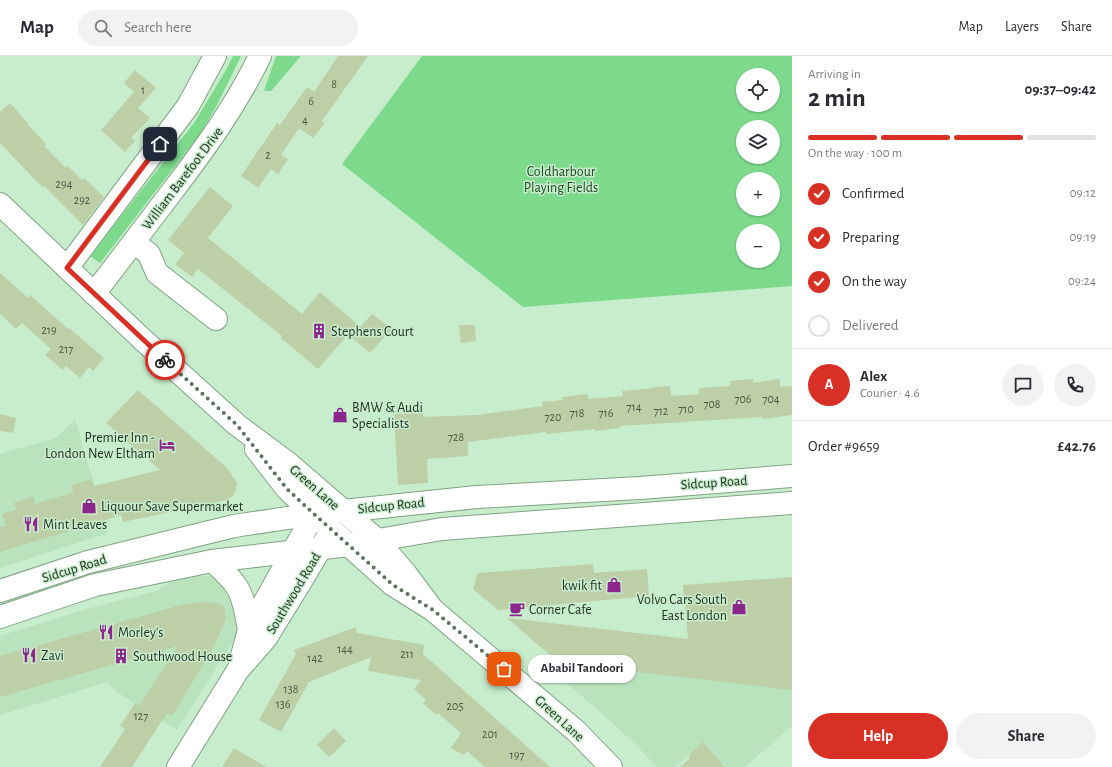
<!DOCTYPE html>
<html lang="en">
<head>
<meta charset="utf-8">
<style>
	:root { --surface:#fff; --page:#f2f2f3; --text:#2b2b33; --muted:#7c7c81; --line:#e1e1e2; --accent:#d93025 }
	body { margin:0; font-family:"Alegreya Sans",sans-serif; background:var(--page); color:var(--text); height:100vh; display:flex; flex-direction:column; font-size:15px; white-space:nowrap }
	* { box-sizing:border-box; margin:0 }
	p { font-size:13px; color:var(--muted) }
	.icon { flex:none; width:22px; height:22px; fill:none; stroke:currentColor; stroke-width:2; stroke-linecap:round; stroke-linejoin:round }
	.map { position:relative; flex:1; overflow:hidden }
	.details { display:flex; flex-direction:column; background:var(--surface); width:320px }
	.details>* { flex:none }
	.fabs { position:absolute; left:736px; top:12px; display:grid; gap:8px }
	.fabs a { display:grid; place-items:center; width:44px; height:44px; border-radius:50%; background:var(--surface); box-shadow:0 1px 3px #0004; font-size:20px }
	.pin { position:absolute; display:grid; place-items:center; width:34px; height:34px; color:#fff; margin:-17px; border-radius:8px; box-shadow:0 2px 6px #0006 }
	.courier { position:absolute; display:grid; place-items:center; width:40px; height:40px; margin:-20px; border:3px solid #d93025; border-radius:50%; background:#fff; color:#222; box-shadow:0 1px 5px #0007 }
	.bubble { position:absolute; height:28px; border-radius:14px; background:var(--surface); box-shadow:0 1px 3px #0004; font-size:13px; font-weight:700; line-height:28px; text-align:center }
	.headline em { font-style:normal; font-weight:700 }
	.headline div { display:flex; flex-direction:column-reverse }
	.headline { display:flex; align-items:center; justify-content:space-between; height:68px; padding:0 16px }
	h1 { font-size:26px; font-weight:700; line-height:30px }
	.bar { display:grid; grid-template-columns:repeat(4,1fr); gap:6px 4px; align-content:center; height:48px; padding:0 16px }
	.bar i { height:5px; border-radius:3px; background:var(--line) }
	.bar .on { background:var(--accent) }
	.bar p { grid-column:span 4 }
	.line { display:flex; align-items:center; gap:10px; padding:0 16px; border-top:1px solid var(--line) }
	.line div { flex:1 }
	.round { display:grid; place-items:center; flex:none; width:42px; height:42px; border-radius:21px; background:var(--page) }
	ol { padding:0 16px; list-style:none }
	li { display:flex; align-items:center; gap:12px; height:44px }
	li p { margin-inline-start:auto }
	li .icon { padding:4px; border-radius:50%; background:var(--accent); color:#fff; stroke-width:4 }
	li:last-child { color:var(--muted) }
	li i { width:22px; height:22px; border:2px solid var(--line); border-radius:50% }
	.primary-button { display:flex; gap:8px; margin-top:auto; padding:8px 16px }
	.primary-button a { flex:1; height:46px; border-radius:24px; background:var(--accent); color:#fff; font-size:16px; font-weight:700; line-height:46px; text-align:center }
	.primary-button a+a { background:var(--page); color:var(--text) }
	header { display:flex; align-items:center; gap:24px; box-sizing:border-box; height:56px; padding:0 20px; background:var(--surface); border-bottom:1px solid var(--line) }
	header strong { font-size:19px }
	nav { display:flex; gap:22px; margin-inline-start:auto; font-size:14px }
	.search { width:280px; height:36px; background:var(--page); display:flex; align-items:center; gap:10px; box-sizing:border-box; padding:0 14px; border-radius:22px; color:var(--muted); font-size:15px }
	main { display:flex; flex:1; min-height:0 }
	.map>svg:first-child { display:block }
	.built { fill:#b8e3bd }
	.green { fill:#7dda8c; fill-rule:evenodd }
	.building { fill:#bccfa6 }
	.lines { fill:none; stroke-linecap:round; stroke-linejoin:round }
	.minor-casing { stroke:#80a384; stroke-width:24 }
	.major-casing { stroke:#80a384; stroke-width:24 }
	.highway-casing { stroke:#80a384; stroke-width:24 }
	.minor { stroke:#fff; stroke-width:22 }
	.major { stroke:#fff; stroke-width:22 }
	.highway { stroke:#fff; stroke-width:22 }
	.done { stroke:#5d735f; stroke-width:4; stroke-dasharray:0 7.2 }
	.route { stroke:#d93025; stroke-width:5 }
	.labels { text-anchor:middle; stroke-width:3; stroke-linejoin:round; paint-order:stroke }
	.number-label { font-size:12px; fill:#4a5945 }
	.park-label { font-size:14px; fill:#1b4824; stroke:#c8edcc }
	.street-label { font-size:14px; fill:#243225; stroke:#c8edcc }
	.poi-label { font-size:14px; fill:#243225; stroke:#c8edcc; text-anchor:start }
</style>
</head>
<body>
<header>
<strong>Map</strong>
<div class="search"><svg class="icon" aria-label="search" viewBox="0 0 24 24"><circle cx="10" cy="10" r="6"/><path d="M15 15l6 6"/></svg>Search here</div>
<nav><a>Map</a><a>Layers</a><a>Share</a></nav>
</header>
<main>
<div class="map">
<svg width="792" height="711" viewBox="0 0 792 711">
	<rect width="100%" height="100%" fill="#c8edcc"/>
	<g class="built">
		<polygon points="75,363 108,477 0,512 0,398 56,382"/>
		<polygon points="196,520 212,520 223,524 231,530 239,576 177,674 117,636 107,626 0,659 0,580 86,553 156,535 170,526"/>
		<polygon points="792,596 792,670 745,711 725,711 703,686 675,711 657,711 635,688 606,661 544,608 552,599"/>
	</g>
	<g class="green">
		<polygon points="233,0 241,0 216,51 200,78 100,207 90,200 194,67 226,14"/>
		<polygon points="276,0 301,0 271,35 264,35"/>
		<path d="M422 0H792V230L523 251 342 108ZM743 19H773V49H743ZM743 71H773V101H743ZM743 123H773V153H743ZM743 175H773V205H743Z"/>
	</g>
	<g class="building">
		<polygon points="338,0 368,0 322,65 325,67 313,82 299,72 281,99 288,103 278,118 271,113 258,132 241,120 277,67 280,69 307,31 314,36"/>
		<polygon points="135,14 156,32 138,52 150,62 131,82 135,85 125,96 101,74 134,36 124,27"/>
		<polygon points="10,47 28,67 27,68 46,88 44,90 66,112 68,110 82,124 84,122 104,141 83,169 44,130 43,132 0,87 0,56"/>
		<polygon points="210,131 233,150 208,182 302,258 320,236 357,268 318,313 281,282 282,280 198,213 192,221 175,208 184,197 168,184"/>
		<polygon points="0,217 28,242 30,239 68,273 69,272 104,302 93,315 89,311 80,322 66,310 63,314 45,299 51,293 22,267 16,273 0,258"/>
		<polygon points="372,258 392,273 370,297 351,281"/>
		<polygon points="459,269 475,269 476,285 461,287"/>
		<polygon points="753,323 753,327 780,323 780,331 792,330 792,359 763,363 762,361 620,370 620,372 595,375 595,373 546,378 546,376 468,386 468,400 427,403 428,427 398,429 394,358 423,357 423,361 477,359 543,350 542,346 563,344 562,341 588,338 588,343 623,340 622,335 654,332 654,331 670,330 671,340 699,338 699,332 730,330 730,325"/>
		<polygon points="138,334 227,412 237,427 236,433 233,440 227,444 123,466 121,459 0,496 0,471 6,470 2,458 16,454 14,447 33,440 35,448 74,436 71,429 92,423 94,430 160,414 106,367"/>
		<polygon points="0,358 16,362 13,377 0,375"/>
		<polygon points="593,508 594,517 647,513 649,540 498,554 473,533 478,517"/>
		<polygon points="792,521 792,634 586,610 577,620 538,589 507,562 688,583 683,529"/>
		<polygon points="206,546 219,548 224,551 226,562 222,572 212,594 172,660 167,657 132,711 100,711 125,673 120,670 135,647 139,650 178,590 0,641 0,600 185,548"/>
		<polygon points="356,571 357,577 424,589 423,598 550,711 485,711 467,695 464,699 458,696 451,692 461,677 438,657 436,659 423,647 426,644 414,633 421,624 368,615 371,601 309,626 281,676 259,664 296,598 294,594"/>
		<polygon points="334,672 346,685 329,701 317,689"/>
		<polygon points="703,686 725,711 680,711 690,702 688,700"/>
		<polygon points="234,692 266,711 222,711"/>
	</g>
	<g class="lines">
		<defs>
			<g id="minor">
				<polyline points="134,186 149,198 157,217 216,263"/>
				<polyline points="67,212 188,50 215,0"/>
				<path d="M94 238C121 203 147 168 174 133 206 91 237 48 260 0"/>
				<path d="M212 505C241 529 243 538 249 574"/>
				<polyline points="240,607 249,574 314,458"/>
				<polyline points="178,711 238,614 266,582 300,527 329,478"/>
			</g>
			<g id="major">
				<polyline points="0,148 142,283 237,369 288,407 376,483 406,518 433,554"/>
				<polyline points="256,393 287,433 314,458 393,529 433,554 576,675 611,711"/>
			</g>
			<g id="highway">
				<polyline points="0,535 88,506 234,470 314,458 477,441 640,432 792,420"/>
				<polyline points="0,561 95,529 212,505 349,489 442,473 792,447"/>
			</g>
		</defs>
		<use href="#minor" class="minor-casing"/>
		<use href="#major" class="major-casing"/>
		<use href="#highway" class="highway-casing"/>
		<use href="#minor" class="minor"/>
		<use href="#major" class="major"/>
		<use href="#highway" class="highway"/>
	</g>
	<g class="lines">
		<polyline class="done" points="165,304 237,369 287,433 314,458 393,529 433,554 504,613"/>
		<polyline class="route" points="160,88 67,212 165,304"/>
	</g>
	<defs>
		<symbol id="building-bare" viewBox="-9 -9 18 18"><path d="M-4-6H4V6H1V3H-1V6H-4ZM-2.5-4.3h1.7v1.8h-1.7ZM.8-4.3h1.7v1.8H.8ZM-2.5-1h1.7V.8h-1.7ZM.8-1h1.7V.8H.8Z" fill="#8c268d" stroke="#c8edcc" stroke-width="2.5" paint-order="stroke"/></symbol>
		<symbol id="shop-bare" viewBox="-9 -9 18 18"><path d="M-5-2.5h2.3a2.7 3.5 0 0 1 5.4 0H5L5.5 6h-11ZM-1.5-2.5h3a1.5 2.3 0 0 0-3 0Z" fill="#8c268d" stroke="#c8edcc" stroke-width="2.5" paint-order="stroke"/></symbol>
		<symbol id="hotel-bare" viewBox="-9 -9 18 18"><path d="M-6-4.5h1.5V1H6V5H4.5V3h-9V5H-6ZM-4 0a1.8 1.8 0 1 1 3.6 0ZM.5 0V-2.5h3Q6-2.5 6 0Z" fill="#8c268d" stroke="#c8edcc" stroke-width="2.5" paint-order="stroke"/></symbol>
		<symbol id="restaurant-bare" viewBox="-9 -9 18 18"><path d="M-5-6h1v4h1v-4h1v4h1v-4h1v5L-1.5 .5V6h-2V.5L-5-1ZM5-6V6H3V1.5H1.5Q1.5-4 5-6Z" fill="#8c268d" stroke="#c8edcc" stroke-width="2.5" paint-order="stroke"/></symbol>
		<symbol id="cafe-bare" viewBox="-9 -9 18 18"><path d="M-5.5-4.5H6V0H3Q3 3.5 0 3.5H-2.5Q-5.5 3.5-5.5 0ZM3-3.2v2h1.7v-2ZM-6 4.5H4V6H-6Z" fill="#8c268d" stroke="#c8edcc" stroke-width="2.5" paint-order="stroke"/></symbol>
	</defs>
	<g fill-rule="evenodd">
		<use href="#building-bare" x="308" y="264" width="22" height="22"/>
		<use href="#shop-bare" x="329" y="348" width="22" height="22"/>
		<use href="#hotel-bare" x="156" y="378" width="22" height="22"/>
		<use href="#shop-bare" x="78" y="439" width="22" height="22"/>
		<use href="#restaurant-bare" x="20" y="457" width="22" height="22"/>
		<use href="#shop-bare" x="603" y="518" width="22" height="22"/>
		<use href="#shop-bare" x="728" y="540" width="22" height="22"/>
		<use href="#cafe-bare" x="506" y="542" width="22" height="22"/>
		<use href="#restaurant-bare" x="95" y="565" width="22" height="22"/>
		<use href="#restaurant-bare" x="18" y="588" width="22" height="22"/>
		<use href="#building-bare" x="110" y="589" width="22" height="22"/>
	</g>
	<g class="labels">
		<g class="number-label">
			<text x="334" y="32">8</text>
			<text x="143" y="38">1</text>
			<text x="311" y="49">6</text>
			<text x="305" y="68">4</text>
			<text x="268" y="103">2</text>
			<text x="64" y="132">294</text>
			<text x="82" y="148">292</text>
			<text x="49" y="278">219</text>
			<text x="66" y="297">217</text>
			<text x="743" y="347">706</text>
			<text x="771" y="347">704</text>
			<text x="712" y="352">708</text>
			<text x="634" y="355">714</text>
			<text x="686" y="357">710</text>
			<text x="661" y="359">712</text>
			<text x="577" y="361">718</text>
			<text x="606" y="361">716</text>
			<text x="553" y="365">720</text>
			<text x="456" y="385">728</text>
			<text x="345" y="597">144</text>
			<text x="407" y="602">211</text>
			<text x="315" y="606">142</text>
			<text x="291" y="637">138</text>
			<text x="283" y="652">136</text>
			<text x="455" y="654">205</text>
			<text x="141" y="664">127</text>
			<text x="490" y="682">201</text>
			<text x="517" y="703">197</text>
		</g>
		<g class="park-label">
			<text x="561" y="120">Coldharbour<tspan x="561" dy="16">Playing Fields</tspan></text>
		</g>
		<g class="street-label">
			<text transform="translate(182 122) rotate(-53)" y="5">William Barefoot Drive</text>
			<text transform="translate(714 426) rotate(-4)" y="5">Sidcup Road</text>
			<text transform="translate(315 431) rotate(41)" y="5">Green Lane</text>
			<text transform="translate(391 449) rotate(-6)" y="5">Sidcup Road</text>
			<text transform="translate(74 512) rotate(-17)" y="5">Sidcup Road</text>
			<text transform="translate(293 537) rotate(-59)" y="5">Southwood Road</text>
			<text transform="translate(560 662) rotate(42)" y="5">Green Lane</text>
		</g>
		<g class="poi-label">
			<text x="331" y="280">Stephens Court</text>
			<text x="352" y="356">BMW &amp; Audi<tspan x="352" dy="16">Specialists</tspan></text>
			<text x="155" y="386" text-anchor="end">Premier Inn -<tspan x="155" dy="16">London New Eltham</tspan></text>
			<text x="101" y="455">Liquour Save Supermarket</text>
			<text x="43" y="473">Mint Leaves</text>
			<text x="602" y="534" text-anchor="end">kwik fit</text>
			<text x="727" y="548" text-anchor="end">Volvo Cars South<tspan x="727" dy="16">East London</tspan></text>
			<text x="529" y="558">Corner Cafe</text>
			<text x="118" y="581">Morley's</text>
			<text x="41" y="604">Zavi</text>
			<text x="133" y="605">Southwood House</text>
		</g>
	</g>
</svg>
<div class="fabs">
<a><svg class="icon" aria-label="locate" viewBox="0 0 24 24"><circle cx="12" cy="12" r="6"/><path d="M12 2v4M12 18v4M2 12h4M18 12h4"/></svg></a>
<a><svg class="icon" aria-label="layers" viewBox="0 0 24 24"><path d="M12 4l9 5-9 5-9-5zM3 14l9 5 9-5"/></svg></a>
<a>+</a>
<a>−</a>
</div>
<div class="pin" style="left:504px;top:613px;background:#ea580c"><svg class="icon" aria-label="bag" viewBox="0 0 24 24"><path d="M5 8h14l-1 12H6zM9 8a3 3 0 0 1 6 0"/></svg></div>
<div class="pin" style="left:160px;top:88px;background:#1f2937"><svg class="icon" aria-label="home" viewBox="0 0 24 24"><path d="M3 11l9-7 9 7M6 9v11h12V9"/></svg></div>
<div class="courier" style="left:165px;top:304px"><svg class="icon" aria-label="bike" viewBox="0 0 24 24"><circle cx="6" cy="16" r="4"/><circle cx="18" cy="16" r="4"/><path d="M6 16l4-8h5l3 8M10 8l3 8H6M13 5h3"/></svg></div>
<div class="bubble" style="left:528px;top:599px;width:108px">Ababil Tandoori</div>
</div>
<section class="details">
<div class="headline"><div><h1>2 min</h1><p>Arriving in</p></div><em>09:37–09:42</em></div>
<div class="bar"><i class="on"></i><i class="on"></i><i class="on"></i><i></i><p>On the way · 100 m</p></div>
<ol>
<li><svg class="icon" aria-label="check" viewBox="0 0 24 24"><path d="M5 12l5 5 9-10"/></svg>Confirmed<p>09:12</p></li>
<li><svg class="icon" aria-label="check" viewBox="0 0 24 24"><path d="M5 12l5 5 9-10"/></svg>Preparing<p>09:19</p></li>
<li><svg class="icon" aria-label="check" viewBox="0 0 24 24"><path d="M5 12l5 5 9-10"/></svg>On the way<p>09:24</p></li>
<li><i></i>Delivered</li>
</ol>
<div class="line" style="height:72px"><b class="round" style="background:var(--accent);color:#fff">A</b><div><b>Alex</b><p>Courier · 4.6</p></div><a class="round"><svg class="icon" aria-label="chat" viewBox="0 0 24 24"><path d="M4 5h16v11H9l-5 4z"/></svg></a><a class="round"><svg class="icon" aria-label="phone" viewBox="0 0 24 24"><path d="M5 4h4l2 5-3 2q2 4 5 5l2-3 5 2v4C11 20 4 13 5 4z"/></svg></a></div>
<div class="line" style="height:52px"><div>Order #9659</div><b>£42.76</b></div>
<div class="primary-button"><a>Help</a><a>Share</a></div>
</section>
</main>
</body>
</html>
